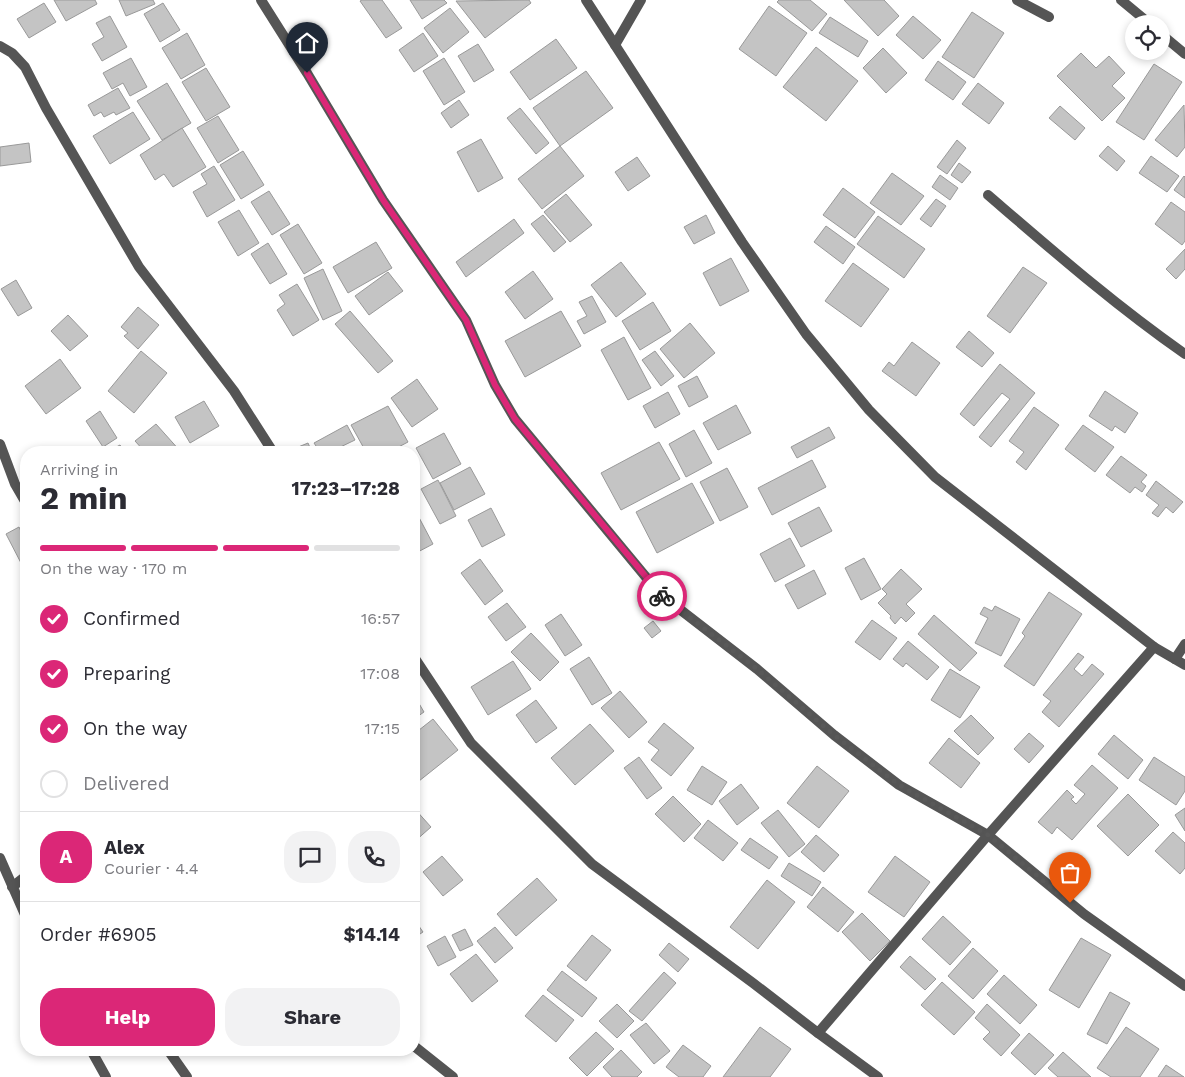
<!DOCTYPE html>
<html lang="en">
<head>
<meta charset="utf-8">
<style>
	:root { --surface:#fff; --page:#f2f2f3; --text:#2b2b33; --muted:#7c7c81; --line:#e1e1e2; --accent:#db2777 }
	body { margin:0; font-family:"Work Sans",sans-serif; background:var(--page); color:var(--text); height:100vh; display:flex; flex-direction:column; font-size:19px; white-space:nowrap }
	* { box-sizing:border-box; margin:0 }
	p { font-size:16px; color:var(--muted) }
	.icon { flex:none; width:28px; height:28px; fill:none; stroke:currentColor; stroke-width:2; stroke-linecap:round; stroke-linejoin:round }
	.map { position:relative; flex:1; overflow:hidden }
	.details { position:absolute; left:20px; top:446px; width:400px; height:610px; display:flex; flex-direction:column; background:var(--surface); border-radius:20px; box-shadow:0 2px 8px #0003 }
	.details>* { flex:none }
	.tools { position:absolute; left:1125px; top:15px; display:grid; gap:10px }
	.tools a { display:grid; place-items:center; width:45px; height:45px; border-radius:50%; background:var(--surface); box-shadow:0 2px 8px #0003; font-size:25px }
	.pin { position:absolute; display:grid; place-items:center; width:42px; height:42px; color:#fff; margin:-51px -21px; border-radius:50% 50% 50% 0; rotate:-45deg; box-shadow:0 0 5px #0007 }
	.pin .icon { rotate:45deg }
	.courier { position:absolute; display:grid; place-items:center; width:50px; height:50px; margin:-25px; border:4px solid #db2777; border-radius:50%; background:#fff; color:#222; box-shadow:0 1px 6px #0007 }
	.head em { font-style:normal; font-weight:700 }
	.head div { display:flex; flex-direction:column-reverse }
	.head { display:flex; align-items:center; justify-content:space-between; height:85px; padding:0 20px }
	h1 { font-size:32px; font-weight:700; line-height:38px }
	.bar { display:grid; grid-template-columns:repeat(4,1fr); gap:8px 5px; align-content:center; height:60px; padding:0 20px }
	.bar i { height:6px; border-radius:4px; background:var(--line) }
	.bar .active { background:var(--accent) }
	.bar p { grid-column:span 4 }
	.line { display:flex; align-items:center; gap:12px; padding:0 20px; border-top:1px solid var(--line) }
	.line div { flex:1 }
	.round { display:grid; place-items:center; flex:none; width:52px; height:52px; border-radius:20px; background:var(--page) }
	ol { padding:0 20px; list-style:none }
	li { display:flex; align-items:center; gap:15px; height:55px }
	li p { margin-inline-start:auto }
	li .icon { padding:5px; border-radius:50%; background:var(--accent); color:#fff; stroke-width:4 }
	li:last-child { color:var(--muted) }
	li i { width:28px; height:28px; border:2px solid var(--line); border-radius:50% }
	.action { display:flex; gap:10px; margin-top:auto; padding:10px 20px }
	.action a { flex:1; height:58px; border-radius:20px; background:var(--accent); color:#fff; font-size:20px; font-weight:700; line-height:58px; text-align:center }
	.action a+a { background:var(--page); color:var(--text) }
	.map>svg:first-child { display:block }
	.building { fill:#c4c4c4; stroke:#999 }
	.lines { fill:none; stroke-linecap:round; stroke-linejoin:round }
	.minor { stroke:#555; stroke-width:10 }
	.done { stroke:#595959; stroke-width:5; stroke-dasharray:0 9 }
	.route { stroke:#db2777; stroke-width:6 }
</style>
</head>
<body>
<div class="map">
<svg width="1185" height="1077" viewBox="0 0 1185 1077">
	<rect width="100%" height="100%" fill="#fff"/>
	<g class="building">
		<polygon points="54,0 95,0 97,4 66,21"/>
		<polygon points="119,0 153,0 155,4 126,16"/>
		<polygon points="362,0 382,0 402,28 386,38 360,1"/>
		<polygon points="410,0 444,0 447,3 422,19"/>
		<polygon points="529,0 531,3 485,38 456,1"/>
		<polygon points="779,0 810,0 827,14 812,31 777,2"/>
		<polygon points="844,0 884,0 899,16 878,36"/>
		<polygon points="44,3 56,22 29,38 17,19"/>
		<polygon points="163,3 180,30 160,42 144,14"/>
		<polygon points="769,6 807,33 776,76 739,49"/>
		<polygon points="450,8 469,32 443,53 424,28"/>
		<polygon points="972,12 1004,33 974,78 942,57"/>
		<polygon points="110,16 127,47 102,61 92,44 104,37 96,23"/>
		<polygon points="913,16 941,40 923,59 896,35"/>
		<polygon points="830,17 868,41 858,57 819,33"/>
		<polygon points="187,33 205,65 181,79 162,48"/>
		<polygon points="423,33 438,56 414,72 399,50"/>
		<polygon points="556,39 577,68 530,100 510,72"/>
		<polygon points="478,44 494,70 474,82 458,56"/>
		<polygon points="816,47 858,81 826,121 783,87"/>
		<polygon points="883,48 907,73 886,93 863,68"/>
		<polygon points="1081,53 1096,68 1109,56 1125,73 1112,86 1125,98 1102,121 1057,76"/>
		<polygon points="131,58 147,87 130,96 123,83 112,89 103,73"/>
		<polygon points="444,58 465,92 444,105 423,71"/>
		<polygon points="938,61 966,82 953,100 925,80"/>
		<polygon points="1154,64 1182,82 1144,140 1116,122"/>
		<polygon points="206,68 230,107 206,121 182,82"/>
		<polygon points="586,71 613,108 560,146 533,108"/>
		<polygon points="167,83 191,123 162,140 137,101"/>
		<polygon points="978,83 1004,103 989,124 962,104"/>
		<polygon points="118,88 130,108 116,115 114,112 104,117 101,112 94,116 88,105"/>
		<polygon points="459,100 469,115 451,128 441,113"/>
		<polygon points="1184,105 1185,147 1177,157 1155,140"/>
		<polygon points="1060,106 1085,128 1075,140 1049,118"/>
		<polygon points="520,108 549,143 536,154 507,118"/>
		<polygon points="133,112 150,139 110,164 93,136"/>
		<polygon points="218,116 239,150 218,163 197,128"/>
		<polygon points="182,128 206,167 173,187 164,174 155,180 140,155"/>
		<polygon points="481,139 503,178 478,192 457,152"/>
		<polygon points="957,140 966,148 947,174 937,167"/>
		<polygon points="29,143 31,162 0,166 0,147"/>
		<polygon points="560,146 584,176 542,209 518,179"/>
		<polygon points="1108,146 1125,161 1117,171 1099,156"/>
		<polygon points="243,151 264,185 241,199 220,165"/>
		<polygon points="1151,156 1179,176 1167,192 1139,173"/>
		<polygon points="637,157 650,176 628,191 615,172"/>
		<polygon points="959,163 971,172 962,183 951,175"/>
		<polygon points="214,166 235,200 207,217 193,192 207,184 201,174"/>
		<polygon points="892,173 924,196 901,225 870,203"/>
		<polygon points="940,175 958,188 950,200 932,187"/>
		<polygon points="1184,176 1185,177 1185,198 1174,190"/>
		<polygon points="843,188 875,212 855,238 823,215"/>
		<polygon points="269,191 290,224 272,235 251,202"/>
		<polygon points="566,194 592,225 570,242 544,212"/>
		<polygon points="936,199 946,206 931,227 920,219"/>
		<polygon points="1171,202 1185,212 1185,241 1182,245 1155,224"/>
		<polygon points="239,210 259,243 238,256 218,222"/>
		<polygon points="543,215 566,242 554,252 531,224"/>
		<polygon points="706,215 715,233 694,244 684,227"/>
		<polygon points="878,216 925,249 904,278 857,244"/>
		<polygon points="514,219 524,233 466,277 456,262"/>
		<polygon points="298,224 322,263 304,274 280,235"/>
		<polygon points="826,226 855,247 843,264 814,242"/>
		<polygon points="376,242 392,268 348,293 333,267"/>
		<polygon points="268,243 287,274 270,284 251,254"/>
		<polygon points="1185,249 1185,269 1176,279 1166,269"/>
		<polygon points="731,258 749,291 720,306 703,273"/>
		<polygon points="621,262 646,294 616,317 591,285"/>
		<polygon points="853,263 889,289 861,327 825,301"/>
		<polygon points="1023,267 1047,283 1010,333 987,316"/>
		<polygon points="323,269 342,311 323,320 304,278"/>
		<polygon points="533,271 553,299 525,319 505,292"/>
		<polygon points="388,272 403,291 369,315 355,296"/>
		<polygon points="16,280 32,308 18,316 1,289"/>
		<polygon points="297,284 319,320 293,336 277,310 285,304 279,295"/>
		<polygon points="592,296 606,322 584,334 577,321 587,316 579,302"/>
		<polygon points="653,302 671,331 640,350 622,321"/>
		<polygon points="138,307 159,325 138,349 124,336 128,333 121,327"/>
		<polygon points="350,311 393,361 378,373 335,324"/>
		<polygon points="561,311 581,346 525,377 505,341"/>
		<polygon points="68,315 88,336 70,351 51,331"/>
		<polygon points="690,323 715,353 684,378 660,349"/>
		<polygon points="969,331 994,353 982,367 956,347"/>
		<polygon points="624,337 651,388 628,400 601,350"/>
		<polygon points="912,342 940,363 916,396 882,371 889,362 894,366"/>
		<polygon points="141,351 167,373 134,413 108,391"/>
		<polygon points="655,351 674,376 661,386 642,360"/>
		<polygon points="60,359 81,388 46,414 25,386"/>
		<polygon points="1000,364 1035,393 991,447 979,437 1010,399 1002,393 974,426 960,414"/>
		<polygon points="697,376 708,397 689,407 678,386"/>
		<polygon points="417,379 438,409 412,427 391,398"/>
		<polygon points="1105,391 1138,413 1125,433 1115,426 1112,431 1089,416"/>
		<polygon points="668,392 680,414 655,428 643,406"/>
		<polygon points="204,401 219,426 190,443 175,417"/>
		<polygon points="736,405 751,433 718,450 703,423"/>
		<polygon points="388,406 408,442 389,452 366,452 351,425"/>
		<polygon points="1034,407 1059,425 1026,470 1016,462 1024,452 1009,441"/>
		<polygon points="100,411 117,438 103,447 86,421"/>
		<polygon points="156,424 181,452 145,452 135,441"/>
		<polygon points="347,425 355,440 330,452 320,452 314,443"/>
		<polygon points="1083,425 1114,447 1095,472 1065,449"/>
		<polygon points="829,427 835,438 797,458 791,447"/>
		<polygon points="694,430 712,463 686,477 669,444"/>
		<polygon points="444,433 461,464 433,479 416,448"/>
		<polygon points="659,442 680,479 621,510 601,473"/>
		<polygon points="308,443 312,452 286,452"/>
		<polygon points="120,445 125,452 107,452"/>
		<polygon points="1121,456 1147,475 1141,482 1146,486 1142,492 1135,487 1130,493 1106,475"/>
		<polygon points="812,460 826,487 772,515 758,488"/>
		<polygon points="470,467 485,494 454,510 440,483"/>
		<polygon points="727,468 748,507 720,521 700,482"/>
		<polygon points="438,480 456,516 440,524 421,489"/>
		<polygon points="1156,481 1183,502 1173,513 1166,507 1158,517 1152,513 1159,505 1146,495"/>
		<polygon points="692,483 714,523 657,553 636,512"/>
		<polygon points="819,507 832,531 801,547 788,523"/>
		<polygon points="414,508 433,544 414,554"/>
		<polygon points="491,508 505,535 482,547 468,520"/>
		<polygon points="19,527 26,542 26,560 21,563 6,534"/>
		<polygon points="790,538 805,566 775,582 760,554"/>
		<polygon points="864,558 881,589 861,600 845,568"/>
		<polygon points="480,559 503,591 485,605 461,573"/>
		<polygon points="901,569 922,589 906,604 915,613 906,622 901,617 895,624 890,618 891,616 878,603 887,594 882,589"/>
		<polygon points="814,570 826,594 798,609 785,585"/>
		<polygon points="1049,592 1082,614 1034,686 1004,666 1025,636 1022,633"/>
		<polygon points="507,603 526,627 506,641 488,617"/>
		<polygon points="995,606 1020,619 1001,656 975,643 988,618 980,614 984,607 992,611"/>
		<polygon points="561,614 582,645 565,656 545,625"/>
		<polygon points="934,615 977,653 960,671 918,634"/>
		<polygon points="872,620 897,638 880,660 855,642"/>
		<polygon points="653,621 661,631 652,638 644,628"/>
		<polygon points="531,633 559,662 540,681 511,652"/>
		<polygon points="908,641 939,667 927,680 906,663 903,667 893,659"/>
		<polygon points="1078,653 1084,657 1074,669 1082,676 1092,664 1104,674 1059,727 1042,712 1051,701 1043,695"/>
		<polygon points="589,657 612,693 592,705 570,669"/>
		<polygon points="513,661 531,689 488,715 471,687"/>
		<polygon points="950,669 980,687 960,718 931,700"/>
		<polygon points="620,691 647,722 629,738 601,708"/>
		<polygon points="414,695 424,712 414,719"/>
		<polygon points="536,700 557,728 536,743 516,715"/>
		<polygon points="971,715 994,738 978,755 954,731"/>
		<polygon points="433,719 458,750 414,785 414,734"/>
		<polygon points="664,723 694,748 671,776 651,760 659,750 648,742"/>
		<polygon points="590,724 614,751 575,785 551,758"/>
		<polygon points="1029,733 1044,746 1029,763 1014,749"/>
		<polygon points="1114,735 1143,760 1128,779 1098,754"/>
		<polygon points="949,738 980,763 961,788 929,763"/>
		<polygon points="639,757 662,788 647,799 624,768"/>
		<polygon points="1154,757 1185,777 1185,791 1176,805 1139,780"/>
		<polygon points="1092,765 1118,788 1072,840 1057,827 1052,834 1038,822 1067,790 1074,797 1071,799 1076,804 1085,794 1074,785"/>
		<polygon points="702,766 727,782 712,805 687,790"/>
		<polygon points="817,766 849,791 819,828 787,803"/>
		<polygon points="741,784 759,808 737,825 719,801"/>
		<polygon points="1128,794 1159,825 1128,856 1097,826"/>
		<polygon points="673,796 701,824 684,842 655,814"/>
		<polygon points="414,808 431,827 414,842"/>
		<polygon points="1185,808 1185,831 1175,815"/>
		<polygon points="778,810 805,844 789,857 761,823"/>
		<polygon points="708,820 738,843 723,861 694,838"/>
		<polygon points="1173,832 1185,843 1185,868 1180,874 1155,851"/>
		<polygon points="816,835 839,855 824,872 801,852"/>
		<polygon points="750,838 778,857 769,869 741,850"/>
		<polygon points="442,856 463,880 443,896 423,872"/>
		<polygon points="895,856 930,882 904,917 868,892"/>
		<polygon points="789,863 821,882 812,896 781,876"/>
		<polygon points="537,878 557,900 516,936 497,914"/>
		<polygon points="767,880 795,902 758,949 730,927"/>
		<polygon points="823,887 854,912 838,932 807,907"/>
		<polygon points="862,913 890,941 870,961 842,932"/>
		<polygon points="943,916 971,942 950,965 922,939"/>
		<polygon points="414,919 423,932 414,938"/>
		<polygon points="495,927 513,948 495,963 477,941"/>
		<polygon points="465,929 473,945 460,951 452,935"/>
		<polygon points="592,935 611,950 586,981 567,966"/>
		<polygon points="445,936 456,957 438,966 427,946"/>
		<polygon points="1081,938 1111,955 1079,1008 1049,990"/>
		<polygon points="669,943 689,959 678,972 659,955"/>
		<polygon points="973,948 998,971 973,999 948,976"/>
		<polygon points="476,954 498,981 472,1002 450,974"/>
		<polygon points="910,956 936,979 925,990 900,967"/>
		<polygon points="562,971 597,998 582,1017 547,990"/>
		<polygon points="664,972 676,983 642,1021 629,1011"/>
		<polygon points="1004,975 1037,1005 1020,1024 987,994"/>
		<polygon points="942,982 975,1012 954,1035 921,1005"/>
		<polygon points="1110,992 1130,1003 1107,1044 1087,1034"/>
		<polygon points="543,995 574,1020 556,1042 525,1016"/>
		<polygon points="617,1004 634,1021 617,1038 599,1021"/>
		<polygon points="987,1004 1020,1035 1001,1056 983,1039 990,1032 975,1018"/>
		<polygon points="646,1023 670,1051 654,1064 630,1035"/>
		<polygon points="760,1027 791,1049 770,1077 723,1077"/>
		<polygon points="1126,1027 1159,1049 1140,1077 1111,1077 1097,1068"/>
		<polygon points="596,1032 614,1049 587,1076 569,1058"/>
		<polygon points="1029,1033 1054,1055 1035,1075 1011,1053"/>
		<polygon points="683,1045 711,1066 703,1077 679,1077 666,1067"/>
		<polygon points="621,1050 642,1072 637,1077 612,1077 603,1067"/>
		<polygon points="1063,1052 1091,1077 1058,1077 1048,1068"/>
		<polygon points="1166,1065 1184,1077 1158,1077"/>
	</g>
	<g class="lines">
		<g class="minor">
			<polyline points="261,0 307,73 383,200 466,320 495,385 515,419 660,594 757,669 834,735 899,785 988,835 1084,914 1185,986"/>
			<polyline points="586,0 742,242 806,334 869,410 935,477 1154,647 1185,665"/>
			<polyline points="1017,0 1049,17"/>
			<polyline points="1121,0 1150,24"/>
			<polyline points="1161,34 1185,54"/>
			<polyline points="615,45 641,0"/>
			<polyline points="0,46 12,53 25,67 46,108 139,267 234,391 273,452"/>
			<path d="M988 195C1052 250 1116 306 1185 354"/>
			<polyline points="0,444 15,484 26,503"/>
			<polyline points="414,657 471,743 592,864 753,983 818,1033 988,835 1154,647"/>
			<polyline points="1175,659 1185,644"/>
			<polyline points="0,858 26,917"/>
			<polyline points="12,887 26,876"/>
			<polyline points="818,1033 878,1077"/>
			<polyline points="414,1046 453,1077"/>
			<polyline points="91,1050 106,1077"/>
			<polyline points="168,1050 187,1077"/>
		</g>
	</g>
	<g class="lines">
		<polyline class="done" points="662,596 757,669 834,735 899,785 988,835 1070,903"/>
		<polyline class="route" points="307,73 383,200 466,320 495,385 515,419 662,596"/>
	</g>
</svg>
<div class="tools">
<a><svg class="icon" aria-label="locate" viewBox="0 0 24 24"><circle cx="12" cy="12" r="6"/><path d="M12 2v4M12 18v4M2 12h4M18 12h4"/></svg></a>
</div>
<div class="pin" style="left:1070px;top:903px;background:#ea580c"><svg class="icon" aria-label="bag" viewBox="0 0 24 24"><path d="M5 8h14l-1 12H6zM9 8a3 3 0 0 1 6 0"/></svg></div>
<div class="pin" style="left:307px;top:73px;background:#1f2937"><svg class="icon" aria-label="home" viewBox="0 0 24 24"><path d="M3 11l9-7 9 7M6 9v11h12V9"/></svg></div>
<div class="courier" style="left:662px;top:596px"><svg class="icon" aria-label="bike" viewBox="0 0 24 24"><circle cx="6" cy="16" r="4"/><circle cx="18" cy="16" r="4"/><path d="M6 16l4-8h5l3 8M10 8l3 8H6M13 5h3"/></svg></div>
<section class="details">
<div class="head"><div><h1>2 min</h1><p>Arriving in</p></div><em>17:23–17:28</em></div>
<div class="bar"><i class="active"></i><i class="active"></i><i class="active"></i><i></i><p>On the way · 170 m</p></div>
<ol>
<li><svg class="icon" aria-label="check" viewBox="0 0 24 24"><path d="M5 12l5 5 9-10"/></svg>Confirmed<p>16:57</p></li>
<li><svg class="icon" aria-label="check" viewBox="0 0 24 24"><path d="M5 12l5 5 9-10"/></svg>Preparing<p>17:08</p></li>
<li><svg class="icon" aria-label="check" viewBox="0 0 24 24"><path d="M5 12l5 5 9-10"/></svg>On the way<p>17:15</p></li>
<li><i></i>Delivered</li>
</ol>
<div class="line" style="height:90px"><b class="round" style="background:var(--accent);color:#fff">A</b><div><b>Alex</b><p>Courier · 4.4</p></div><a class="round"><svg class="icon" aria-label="chat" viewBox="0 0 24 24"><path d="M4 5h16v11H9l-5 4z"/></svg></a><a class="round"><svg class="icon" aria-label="phone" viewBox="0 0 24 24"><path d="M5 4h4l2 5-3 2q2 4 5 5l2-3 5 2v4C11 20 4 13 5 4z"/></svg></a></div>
<div class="line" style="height:65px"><div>Order #6905</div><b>$14.14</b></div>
<div class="action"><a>Help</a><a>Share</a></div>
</section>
</div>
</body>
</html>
